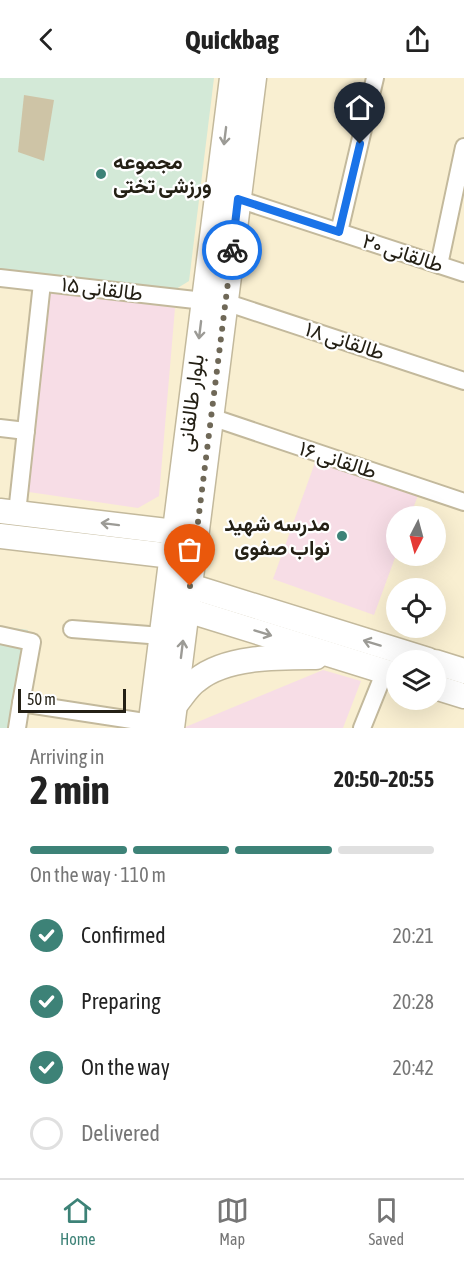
<!DOCTYPE html>
<html lang="en">
<head>
<meta charset="utf-8">
<style>
	:root { --surface:#fff; --page:#f2f2f2; --text:#222; --muted:#767676; --line:#e0e0e0; --accent:#3d8277 }
	body { margin:0; font-family:"Asap Condensed",Vazirmatn,sans-serif; background:var(--page); color:var(--text); height:100vh; display:flex; flex-direction:column; font-size:22px; white-space:nowrap }
	* { box-sizing:border-box; margin:0 }
	p { font-size:20px; color:var(--muted) }
	.icon { flex:none; width:33px; height:33px; fill:none; stroke:currentColor; stroke-width:2; stroke-linecap:round; stroke-linejoin:round }
	.map { position:relative; height:650px; overflow:hidden }
	.details { display:flex; flex-direction:column; background:var(--surface); flex:1 }
	.details>* { flex:none }
	.needle { width:39px; rotate:186deg }
	.buttons { position:absolute; left:386px; top:428px; display:grid; gap:12px }
	.buttons a { display:grid; place-items:center; width:60px; height:60px; border-radius:50%; background:var(--surface); box-shadow:0 6px 24px #0002; font-size:30px }
	.scale { position:absolute; left:18px; bottom:15px; width:108px; box-sizing:border-box; padding-left:6px; border:3px solid #242015; border-top:0; font-size:16px; line-height:21px; white-space:nowrap; color:#242015; -webkit-text-stroke:4px #fff; paint-order:stroke }
	.pin { position:absolute; display:grid; place-items:center; width:51px; height:51px; color:#fff; margin:-62px -26px; border-radius:50% 50% 50% 0; rotate:-45deg; box-shadow:0 0 6px #0007 }
	.pin .icon { rotate:45deg }
	.courier { position:absolute; display:grid; place-items:center; width:60px; height:60px; margin:-30px; border:4px solid #1a73e8; border-radius:50%; background:#fff; color:#222; box-shadow:0 2px 8px #0007 }
	.summary em { font-style:normal; font-weight:700 }
	.summary div { display:flex; flex-direction:column-reverse }
	.summary { display:flex; align-items:center; justify-content:space-between; height:102px; padding:0 30px }
	h1 { font-size:39px; font-weight:700; line-height:45px }
	.bar { display:grid; grid-template-columns:repeat(4,1fr); gap:9px 6px; align-content:center; height:72px; padding:0 30px }
	.bar i { height:8px; border-radius:4px; background:var(--line) }
	.bar .active { background:var(--accent) }
	.bar p { grid-column:span 4 }
	ol { padding:0 30px; list-style:none }
	li { display:flex; align-items:center; gap:18px; height:66px }
	li p { margin-inline-start:auto }
	li .icon { padding:6px; border-radius:50%; background:var(--accent); color:#fff; stroke-width:4 }
	li:last-child { color:var(--muted) }
	li i { width:33px; height:33px; border:3px solid var(--line); border-radius:50% }
	header { display:flex; justify-content:space-between; align-items:center; height:78px; padding:0 30px; background:var(--surface); font-size:27px; font-weight:700 }
	.tab-bar { display:flex; justify-content:space-around; align-items:center; height:84px; border-top:2px solid var(--line); background:var(--surface); font-size:16px; color:var(--muted) }
	.tab-bar a { display:grid; justify-items:center; gap:3px }
	.tab-bar .active { color:var(--accent) }
	.map>svg:first-child { display:block }
	.education { fill:#f7dde6 }
	.green { fill:#d3e9d7 }
	.building { fill:#cec4a6 }
	.lines { fill:none; stroke-linecap:round; stroke-linejoin:round }
	.minor-casing { stroke:#c3b99c; stroke-width:20 }
	.secondary-casing { stroke:#c3b99c; stroke-width:27 }
	.minor { stroke:#fff; stroke-width:16 }
	.secondary { stroke:#fff; stroke-width:24 }
	.oneway { stroke:#9c9b96 }
	.done { stroke:#6f6857; stroke-width:6; stroke-dasharray:0 10.8 }
	.route { stroke:#1a73e8; stroke-width:8 }
	.poi-dot { fill:#3d8277; stroke:#fff; stroke-width:2 }
	.labels { text-anchor:middle; stroke-width:4.5; stroke-linejoin:round; paint-order:stroke }
	.poi-label { font-size:21px; font-weight:bold; fill:#242015; stroke:#fff; text-anchor:start }
	.street-label { font-size:21px; fill:#242015; stroke:#fff }
</style>
</head>
<body>
<header><svg class="icon" aria-label="back" viewBox="0 0 24 24"><path d="M15 5l-7 7 7 7"/></svg>Quickbag<svg class="icon" aria-label="share" viewBox="0 0 24 24"><path d="M12 15V3M7 8l5-5 5 5M5 13v7h14v-7"/></svg></header>
<div class="map">
<svg width="464" height="650" viewBox="0 0 464 650">
	<rect width="100%" height="100%" fill="#f9efd1"/>
	<g class="education">
		<polygon points="46,212 175,230 159,418 138,430 22,413"/>
		<polygon points="317,379 419,415 410,438 396,438 396,477 374,537 273,501"/>
		<polygon points="323,592 361,603 343,650 183,650"/>
	</g>
	<g class="green">
		<polygon points="0,0 214,0 189,203 176,211 0,191"/>
		<polygon points="0,548 28,552 16,650 0,650"/>
	</g>
	<polygon class="building" points="24,17 54,22 44,83 18,74"/>
	<g class="lines">
		<defs>
			<g id="minor">
				<polyline points="238,121 464,195"/>
				<polyline points="339,154 375,0"/>
				<polyline points="439,187 464,69"/>
				<polyline points="0,200 204,223"/>
				<polyline points="225,224 464,303"/>
				<polyline points="211,339 464,424"/>
				<polyline points="0,350 26,353"/>
				<polyline points="17,435 42,205"/>
				<polyline points="72,551 162,558"/>
				<polyline points="0,557 32,564 21,625 151,645"/>
				<polyline points="17,650 21,625"/>
				<polyline points="362,650 385,593"/>
			</g>
			<g id="secondary">
				<polyline points="0,433 175,454 179,468"/>
				<polyline points="0,458 172,478 176,492"/>
				<polyline points="190,508 428,582"/>
				<polyline points="187,532 396,597"/>
				<polyline points="435,584 464,593"/>
				<polyline points="435,609 464,618"/>
				<path d="M175 627C182 619 188 608 197 602 226 578 280 579 316 579"/>
				<polyline points="150,650 232,0"/>
				<polyline points="172,650 254,0"/>
			</g>
		</defs>
		<use href="#minor" class="minor-casing"/>
		<use href="#secondary" class="secondary-casing"/>
		<use href="#minor" class="minor"/>
		<use href="#secondary" class="secondary"/>
	</g>
	<defs><path id="oneway-shaft" d="M-6 0H5M1.5-3L5.5 0L1.5 3" fill="none" stroke-width="1.6" stroke-linecap="round" stroke-linejoin="round" transform="scale(1.5)"/></defs>
	<g class="oneway">
		<use href="#oneway-shaft" transform="translate(225 58) rotate(97)"/>
		<use href="#oneway-shaft" transform="translate(200 252) rotate(97)"/>
		<use href="#oneway-shaft" transform="translate(110 446) rotate(-173)"/>
		<use href="#oneway-shaft" transform="translate(263 555) rotate(17)"/>
		<use href="#oneway-shaft" transform="translate(372 565) rotate(-163)"/>
		<use href="#oneway-shaft" transform="translate(182 571) rotate(-83)"/>
	</g>
	<g class="lines">
		<polyline class="done" points="190,508 232,172"/>
		<polyline class="route" points="232,172 238,121 339,154 360,66"/>
	</g>
	<g class="poi-dot">
		<circle cx="101" cy="96" r="6"/>
		<circle cx="342" cy="458" r="6"/>
	</g>
	<g class="labels">
		<g class="poi-label">
			<text x="113" y="91">مجموعه<tspan x="113" dy="24">ورزشی تختی</tspan></text>
			<text x="330" y="453" text-anchor="end">مدرسه شهید<tspan x="330" dy="24">نواب صفوی</tspan></text>
		</g>
		<g class="street-label">
			<text transform="translate(403 175) rotate(18)" y="7">طالقانی ۲۰</text>
			<text transform="translate(102 211) rotate(7)" y="7">طالقانی ۱۵</text>
			<text transform="translate(345 263) rotate(18)" y="7">طالقانی ۱۸</text>
			<text transform="translate(191 325) rotate(-83)" y="7">بلوار طالقانی</text>
			<text transform="translate(338 382) rotate(18)" y="7">طالقانی ۱۶</text>
		</g>
	</g>
</svg>
<div class="buttons">
<a><svg class="needle" viewBox="-14 -14 28 28"><path d="M0-13l5 13h-10z" fill="#e53935"/><path d="M0 13l5-13h-10z" fill="#767676"/></svg></a>
<a><svg class="icon" aria-label="locate" viewBox="0 0 24 24"><circle cx="12" cy="12" r="6"/><path d="M12 2v4M12 18v4M2 12h4M18 12h4"/></svg></a>
<a><svg class="icon" aria-label="layers" viewBox="0 0 24 24"><path d="M12 4l9 5-9 5-9-5zM3 14l9 5 9-5"/></svg></a>
</div>
<div class="scale">50 m</div>
<div class="pin" style="left:190px;top:508px;background:#ea580c"><svg class="icon" aria-label="bag" viewBox="0 0 24 24"><path d="M5 8h14l-1 12H6zM9 8a3 3 0 0 1 6 0"/></svg></div>
<div class="pin" style="left:360px;top:66px;background:#1f2937"><svg class="icon" aria-label="home" viewBox="0 0 24 24"><path d="M3 11l9-7 9 7M6 9v11h12V9"/></svg></div>
<div class="courier" style="left:232px;top:172px"><svg class="icon" aria-label="bike" viewBox="0 0 24 24"><circle cx="6" cy="16" r="4"/><circle cx="18" cy="16" r="4"/><path d="M6 16l4-8h5l3 8M10 8l3 8H6M13 5h3"/></svg></div>
</div>
<section class="details">
<div class="summary"><div><h1>2 min</h1><p>Arriving in</p></div><em>20:50–20:55</em></div>
<div class="bar"><i class="active"></i><i class="active"></i><i class="active"></i><i></i><p>On the way · 110 m</p></div>
<ol>
<li><svg class="icon" aria-label="check" viewBox="0 0 24 24"><path d="M5 12l5 5 9-10"/></svg>Confirmed<p>20:21</p></li>
<li><svg class="icon" aria-label="check" viewBox="0 0 24 24"><path d="M5 12l5 5 9-10"/></svg>Preparing<p>20:28</p></li>
<li><svg class="icon" aria-label="check" viewBox="0 0 24 24"><path d="M5 12l5 5 9-10"/></svg>On the way<p>20:42</p></li>
<li><i></i>Delivered</li>
</ol>
</section>
<nav class="tab-bar">
<a class="active"><svg class="icon" aria-label="home" viewBox="0 0 24 24"><path d="M3 11l9-7 9 7M6 9v11h12V9"/></svg>Home</a>
<a><svg class="icon" aria-label="map" viewBox="0 0 24 24"><path d="M3 6l6-2 6 2 6-2v14l-6 2-6-2-6 2zM9 4v14M15 6v14"/></svg>Map</a>
<a><svg class="icon" aria-label="saved" viewBox="0 0 24 24"><path d="M7 4h10v16l-5-4-5 4z"/></svg>Saved</a>
</nav>
</body>
</html>
